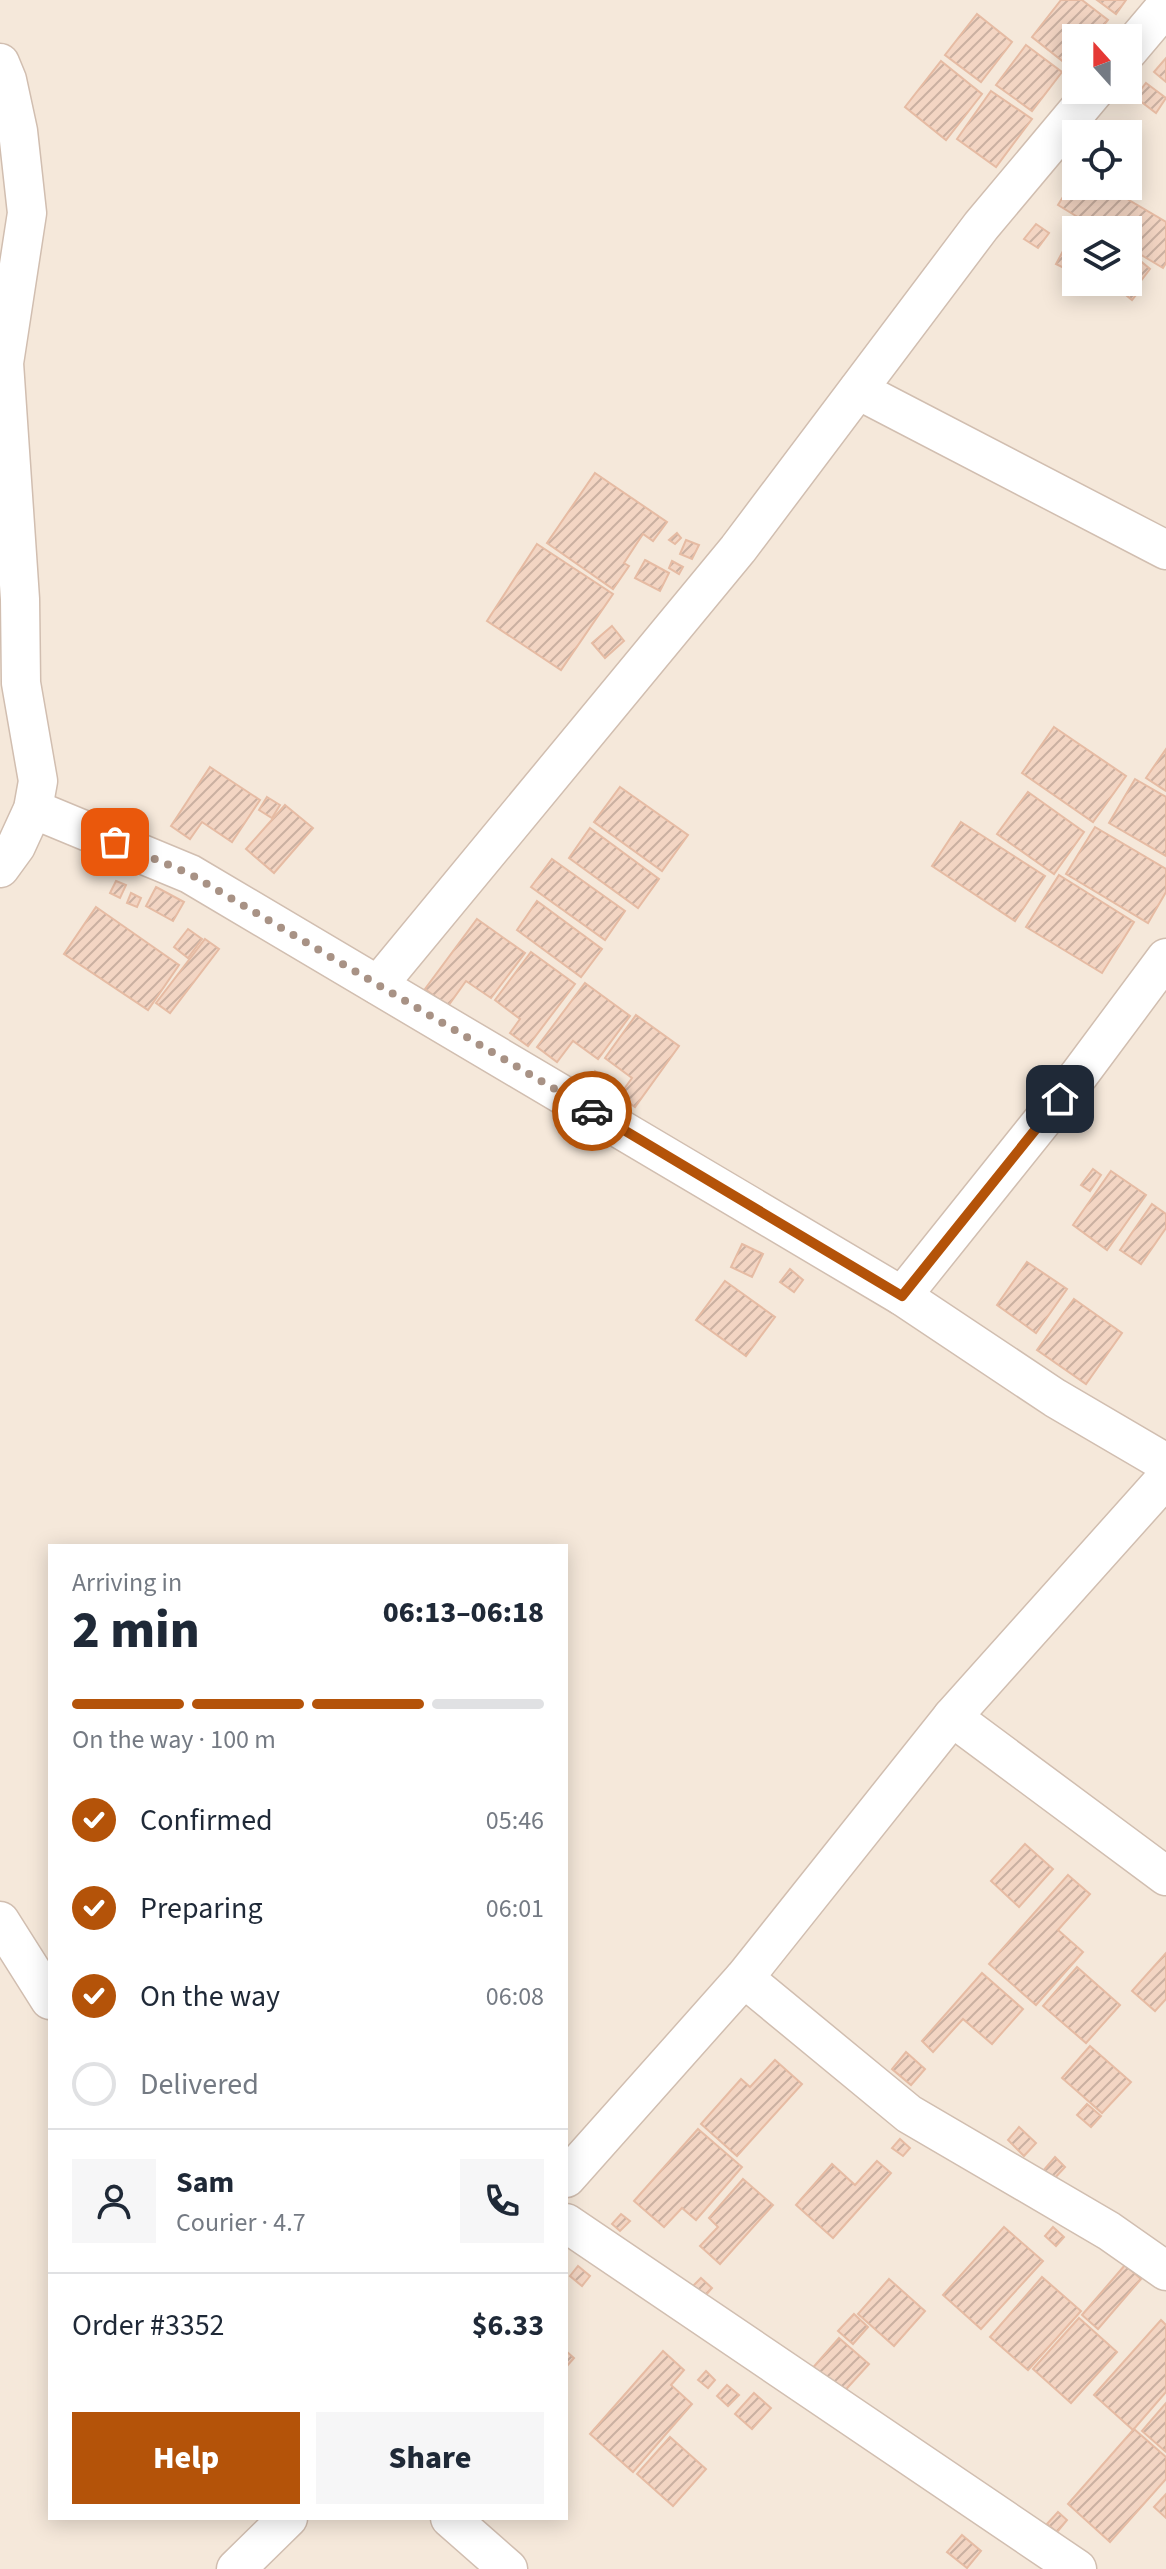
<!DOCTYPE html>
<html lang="en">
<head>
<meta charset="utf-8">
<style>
	:root { --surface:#fff; --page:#f6f6f7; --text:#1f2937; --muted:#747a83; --line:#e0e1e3; --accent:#b45309 }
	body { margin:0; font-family:"Source Sans 3",sans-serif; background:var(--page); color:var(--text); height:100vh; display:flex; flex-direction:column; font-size:30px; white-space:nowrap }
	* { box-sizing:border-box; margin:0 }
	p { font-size:26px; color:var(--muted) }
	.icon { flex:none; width:44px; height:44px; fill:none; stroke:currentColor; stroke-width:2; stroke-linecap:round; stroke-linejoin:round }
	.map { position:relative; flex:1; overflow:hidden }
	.drawer { position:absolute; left:48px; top:1544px; width:520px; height:976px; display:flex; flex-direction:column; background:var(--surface); border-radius:0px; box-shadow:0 4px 20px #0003 }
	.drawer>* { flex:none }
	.needle { width:52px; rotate:339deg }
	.fabs { position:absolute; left:1062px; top:24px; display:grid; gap:16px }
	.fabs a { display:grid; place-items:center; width:80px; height:80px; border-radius:0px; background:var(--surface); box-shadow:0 4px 20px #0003; font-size:40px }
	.pin { position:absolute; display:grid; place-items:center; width:68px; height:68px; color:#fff; margin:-34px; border-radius:16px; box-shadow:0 4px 12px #0006 }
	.courier { position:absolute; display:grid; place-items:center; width:80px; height:80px; margin:-40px; border:6px solid #b45309; border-radius:50%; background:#fff; color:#222; box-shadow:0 2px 10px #0007 }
	.headline em { font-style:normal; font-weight:800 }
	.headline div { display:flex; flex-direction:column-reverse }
	.headline { display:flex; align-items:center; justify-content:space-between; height:136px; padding:0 24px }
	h1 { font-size:52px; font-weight:800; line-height:60px }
	.bar { display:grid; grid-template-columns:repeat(4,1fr); gap:12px 8px; align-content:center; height:96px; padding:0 24px }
	.bar i { height:10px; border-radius:6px; background:var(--line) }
	.bar .current { background:var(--accent) }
	.bar p { grid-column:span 4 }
	.line { display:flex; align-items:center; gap:20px; padding:0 24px; border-top:2px solid var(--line) }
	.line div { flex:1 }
	.round { display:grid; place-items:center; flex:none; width:84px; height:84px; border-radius:0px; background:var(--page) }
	ol { padding:0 24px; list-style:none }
	li { display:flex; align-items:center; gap:24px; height:88px }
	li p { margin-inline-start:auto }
	li .icon { padding:8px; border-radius:50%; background:var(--accent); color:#fff; stroke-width:4 }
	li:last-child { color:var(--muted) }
	li i { width:44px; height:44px; border:4px solid var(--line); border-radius:50% }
	.cta { display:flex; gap:16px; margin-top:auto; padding:16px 24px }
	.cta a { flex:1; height:92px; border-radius:0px; background:var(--accent); color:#fff; font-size:32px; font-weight:800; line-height:92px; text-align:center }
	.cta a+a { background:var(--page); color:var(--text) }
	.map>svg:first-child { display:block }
	.residential { fill:#f5e8da; fill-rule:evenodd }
	.building { fill:url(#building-hatch); stroke:#e6bba3; stroke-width:2 }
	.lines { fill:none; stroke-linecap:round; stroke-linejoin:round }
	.minor-casing { stroke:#d1beb0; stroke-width:41 }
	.minor { stroke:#fff; stroke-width:38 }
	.done { stroke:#a89285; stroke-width:8; stroke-dasharray:0 14.4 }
	.route { stroke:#b45309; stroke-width:10 }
</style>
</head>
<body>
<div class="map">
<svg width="1166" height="2569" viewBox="0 0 1166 2569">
	<defs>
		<pattern id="building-hatch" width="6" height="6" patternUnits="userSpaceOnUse" patternTransform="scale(2)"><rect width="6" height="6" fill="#f3d5c3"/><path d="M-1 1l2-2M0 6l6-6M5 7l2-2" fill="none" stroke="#cab0a1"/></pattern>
	</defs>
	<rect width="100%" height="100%" fill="#fdf6ec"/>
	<path class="residential" d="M0 0H1166V2569H0ZM1076 38H1128V90H1076ZM1076 134H1128V186H1076ZM1076 230H1128V282H1076ZM50 1546H566V2518H50Z"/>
	<g class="building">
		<polygon points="1061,0 1082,0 1108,20 1093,38 1076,38 1076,60 1070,67 1032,37"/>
		<polygon points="1097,0 1126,0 1116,14"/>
		<polygon points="977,14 1012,42 981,82 945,55"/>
		<polygon points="1026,45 1062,72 1032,111 996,85"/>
		<polygon points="1166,58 1166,82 1154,72"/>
		<polygon points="941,61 982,94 946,140 905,107"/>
		<polygon points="1146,83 1166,98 1156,113 1135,97"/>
		<polygon points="991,91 1032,119 996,167 957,139"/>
		<polygon points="1076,176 1076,186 1105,186 1166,222 1166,263 1163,268 1128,247 1128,230 1099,230 1058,205"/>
		<polygon points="1036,224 1049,233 1038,248 1024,239"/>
		<polygon points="1069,240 1076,244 1076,274 1056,264"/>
		<polygon points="1137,258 1150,269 1140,282 1128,272"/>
		<polygon points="1128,280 1140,290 1132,300 1120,290"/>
		<polygon points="595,473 667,522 653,541 643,534 624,563 629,566 613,589 547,543"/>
		<polygon points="677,533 681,538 675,544 669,540"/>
		<polygon points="686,540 699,545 692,559 680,554"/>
		<polygon points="537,544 613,594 561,670 487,621"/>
		<polygon points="645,560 669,573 660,591 635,578"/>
		<polygon points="672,561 683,567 679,574 669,568"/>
		<polygon points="612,626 624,641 605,658 592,643"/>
		<polygon points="1054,727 1126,776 1093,822 1022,773"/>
		<polygon points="1166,749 1166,791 1146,778"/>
		<polygon points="210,767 260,800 232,842 202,822 190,839 171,826"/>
		<polygon points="1135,779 1166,797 1166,856 1109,823"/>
		<polygon points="620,787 688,835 662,871 594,822"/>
		<polygon points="1028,792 1084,832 1054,874 997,834"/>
		<polygon points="267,797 280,805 272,818 259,810"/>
		<polygon points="285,805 313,828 274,873 246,849"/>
		<polygon points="961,822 1045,876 1015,921 932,866"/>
		<polygon points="1095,827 1166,869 1166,892 1148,923 1066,874"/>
		<polygon points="590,828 659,879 638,908 569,858"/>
		<polygon points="552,859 625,911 605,940 531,887"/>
		<polygon points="1059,875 1134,922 1102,973 1026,927"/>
		<polygon points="116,881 126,885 120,898 110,893"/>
		<polygon points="156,887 184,902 173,921 146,906"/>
		<polygon points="131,893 141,898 137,907 127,903"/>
		<polygon points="537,901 602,949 581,977 517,930"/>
		<polygon points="96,907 179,965 148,1010 64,954"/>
		<polygon points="477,919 525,953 491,998 466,981 448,1006 425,989"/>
		<polygon points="188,929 202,939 188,958 174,947"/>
		<polygon points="205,939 219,949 170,1013 156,1003"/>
		<polygon points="531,952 575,984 528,1046 510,1033 520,1019 495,1000"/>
		<polygon points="585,983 630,1016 598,1059 573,1041 557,1062 537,1047"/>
		<polygon points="636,1015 679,1046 635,1107 619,1096 632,1078 605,1058"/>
		<polygon points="595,1071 609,1079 601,1093 587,1084"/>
		<polygon points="1093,1169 1101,1175 1090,1191 1081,1185"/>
		<polygon points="1111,1171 1146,1195 1107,1250 1073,1225"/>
		<polygon points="1152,1204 1166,1214 1166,1228 1141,1264 1120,1250"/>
		<polygon points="742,1244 763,1254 752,1277 731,1267"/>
		<polygon points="1027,1262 1067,1289 1036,1333 997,1305"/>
		<polygon points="790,1269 803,1280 794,1292 780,1282"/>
		<polygon points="725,1281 775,1317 746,1356 696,1320"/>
		<polygon points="1074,1299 1122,1333 1086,1384 1037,1350"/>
		<polygon points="1025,1844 1053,1869 1019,1907 991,1881"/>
		<polygon points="1068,1875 1090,1894 1058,1930 1083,1952 1036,2005 989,1964"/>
		<polygon points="1166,1953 1166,1999 1155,2011 1132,1991"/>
		<polygon points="1077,1967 1120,2005 1086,2043 1043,2006"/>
		<polygon points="982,1973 1023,2009 992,2044 963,2019 933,2052 922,2041"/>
		<polygon points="1090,2046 1131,2082 1102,2113 1062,2078"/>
		<polygon points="906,2052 925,2069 911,2085 892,2069"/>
		<polygon points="775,2060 802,2084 737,2156 701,2124 741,2079 750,2087"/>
		<polygon points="1087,2104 1101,2116 1091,2127 1077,2115"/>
		<polygon points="1019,2127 1036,2143 1024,2156 1008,2140"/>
		<polygon points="698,2129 742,2167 696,2220 682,2208 664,2227 634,2201"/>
		<polygon points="900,2139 910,2148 903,2156 892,2148"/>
		<polygon points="1055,2157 1065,2167 1053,2180 1043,2171"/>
		<polygon points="877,2161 891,2173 833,2238 796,2205 832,2164 855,2185"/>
		<polygon points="743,2179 773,2205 720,2264 700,2246 718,2227 709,2218"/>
		<polygon points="621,2214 630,2221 620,2231 612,2224"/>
		<polygon points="1004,2227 1043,2261 981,2329 943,2295"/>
		<polygon points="1053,2227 1064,2237 1056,2246 1045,2236"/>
		<polygon points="1125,2265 1141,2279 1098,2329 1082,2315"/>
		<polygon points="578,2266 590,2276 582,2286 570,2276"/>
		<polygon points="1042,2277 1081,2311 1028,2370 990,2337"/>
		<polygon points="701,2278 712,2288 704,2297 692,2287"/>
		<polygon points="889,2279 925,2311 894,2346 858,2314"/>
		<polygon points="854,2314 868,2327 853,2344 838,2331"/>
		<polygon points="1079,2318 1117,2352 1071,2403 1033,2369"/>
		<polygon points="1161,2320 1166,2325 1166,2392 1133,2430 1094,2395"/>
		<polygon points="839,2338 869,2364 839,2397 810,2371"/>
		<polygon points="566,2351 574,2358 566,2367"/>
		<polygon points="663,2351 684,2370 671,2385 692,2404 633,2472 590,2434"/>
		<polygon points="706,2371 715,2380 708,2388 698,2380"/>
		<polygon points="727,2385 739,2395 728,2406 717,2396"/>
		<polygon points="754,2393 771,2408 752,2429 735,2414"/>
		<polygon points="1166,2403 1166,2452 1142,2431"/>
		<polygon points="1134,2429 1166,2457 1166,2479 1110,2542 1068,2504"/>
		<polygon points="670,2437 706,2469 673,2506 637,2474"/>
		<polygon points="1166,2494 1166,2518 1154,2507"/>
		<polygon points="1058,2512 1067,2520 1057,2532 1047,2524"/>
		<polygon points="962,2535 981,2551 967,2568 947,2552"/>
	</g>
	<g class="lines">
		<defs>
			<g id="minor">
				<polyline points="1128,51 1166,6"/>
				<polyline points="0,63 7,80 18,131 27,213 4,363 20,599 21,683 38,781 33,809 16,846 0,868"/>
				<polyline points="858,390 1166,550"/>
				<polyline points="33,809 190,874 902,1296 1055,1398 1166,1463"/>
				<polyline points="378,985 738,549 981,226 1095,90"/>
				<polyline points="902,1296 1079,1075 1166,958"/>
				<polyline points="952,1717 1166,1876"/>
				<polyline points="0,1921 50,2000"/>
				<polyline points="744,1978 909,2114 1109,2231 1166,2271"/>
				<polyline points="566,2178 744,1978 952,1717 1166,1478"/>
				<polyline points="566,2223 1077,2569"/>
				<polyline points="450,2518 508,2569"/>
				<polyline points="236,2569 288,2518"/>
			</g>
		</defs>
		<use href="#minor" class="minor-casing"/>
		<use href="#minor" class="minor"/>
	</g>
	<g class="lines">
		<polyline class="done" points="115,842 190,874 592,1111"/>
		<polyline class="route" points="592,1111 902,1296 1060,1099"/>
	</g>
</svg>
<div class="fabs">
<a><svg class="needle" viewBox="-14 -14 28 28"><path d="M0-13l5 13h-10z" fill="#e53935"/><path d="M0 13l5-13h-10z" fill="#747a83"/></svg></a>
<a><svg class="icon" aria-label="locate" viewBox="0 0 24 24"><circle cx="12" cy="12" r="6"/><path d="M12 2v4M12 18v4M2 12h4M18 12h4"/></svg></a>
<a><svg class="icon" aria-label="layers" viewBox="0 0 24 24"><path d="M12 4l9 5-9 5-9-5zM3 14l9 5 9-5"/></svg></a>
</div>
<div class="pin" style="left:115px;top:842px;background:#ea580c"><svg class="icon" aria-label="bag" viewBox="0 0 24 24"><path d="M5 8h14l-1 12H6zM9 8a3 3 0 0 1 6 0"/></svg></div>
<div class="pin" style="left:1060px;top:1099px;background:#1f2937"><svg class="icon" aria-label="home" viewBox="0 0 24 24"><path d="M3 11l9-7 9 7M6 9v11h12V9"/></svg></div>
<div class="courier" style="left:592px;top:1111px"><svg class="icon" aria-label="car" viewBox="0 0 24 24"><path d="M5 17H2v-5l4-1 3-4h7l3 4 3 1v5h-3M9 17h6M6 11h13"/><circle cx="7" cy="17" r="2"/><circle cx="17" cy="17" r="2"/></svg></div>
<section class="drawer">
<div class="headline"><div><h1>2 min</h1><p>Arriving in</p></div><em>06:13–06:18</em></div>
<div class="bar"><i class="current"></i><i class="current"></i><i class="current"></i><i></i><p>On the way · 100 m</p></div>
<ol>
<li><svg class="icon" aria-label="check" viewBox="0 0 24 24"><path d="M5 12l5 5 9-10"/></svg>Confirmed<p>05:46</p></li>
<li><svg class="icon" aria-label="check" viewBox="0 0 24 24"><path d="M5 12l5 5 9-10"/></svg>Preparing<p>06:01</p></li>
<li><svg class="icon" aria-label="check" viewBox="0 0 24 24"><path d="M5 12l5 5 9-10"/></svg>On the way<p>06:08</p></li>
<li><i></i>Delivered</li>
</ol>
<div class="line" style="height:144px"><a class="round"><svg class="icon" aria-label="person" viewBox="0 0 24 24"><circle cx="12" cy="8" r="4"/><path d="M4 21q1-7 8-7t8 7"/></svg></a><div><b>Sam</b><p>Courier · 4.7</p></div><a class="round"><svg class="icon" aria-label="phone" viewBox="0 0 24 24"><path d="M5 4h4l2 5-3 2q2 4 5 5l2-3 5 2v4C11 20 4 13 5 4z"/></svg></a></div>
<div class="line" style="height:104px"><div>Order #3352</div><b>$6.33</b></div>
<div class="cta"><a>Help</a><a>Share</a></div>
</section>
</div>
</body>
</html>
